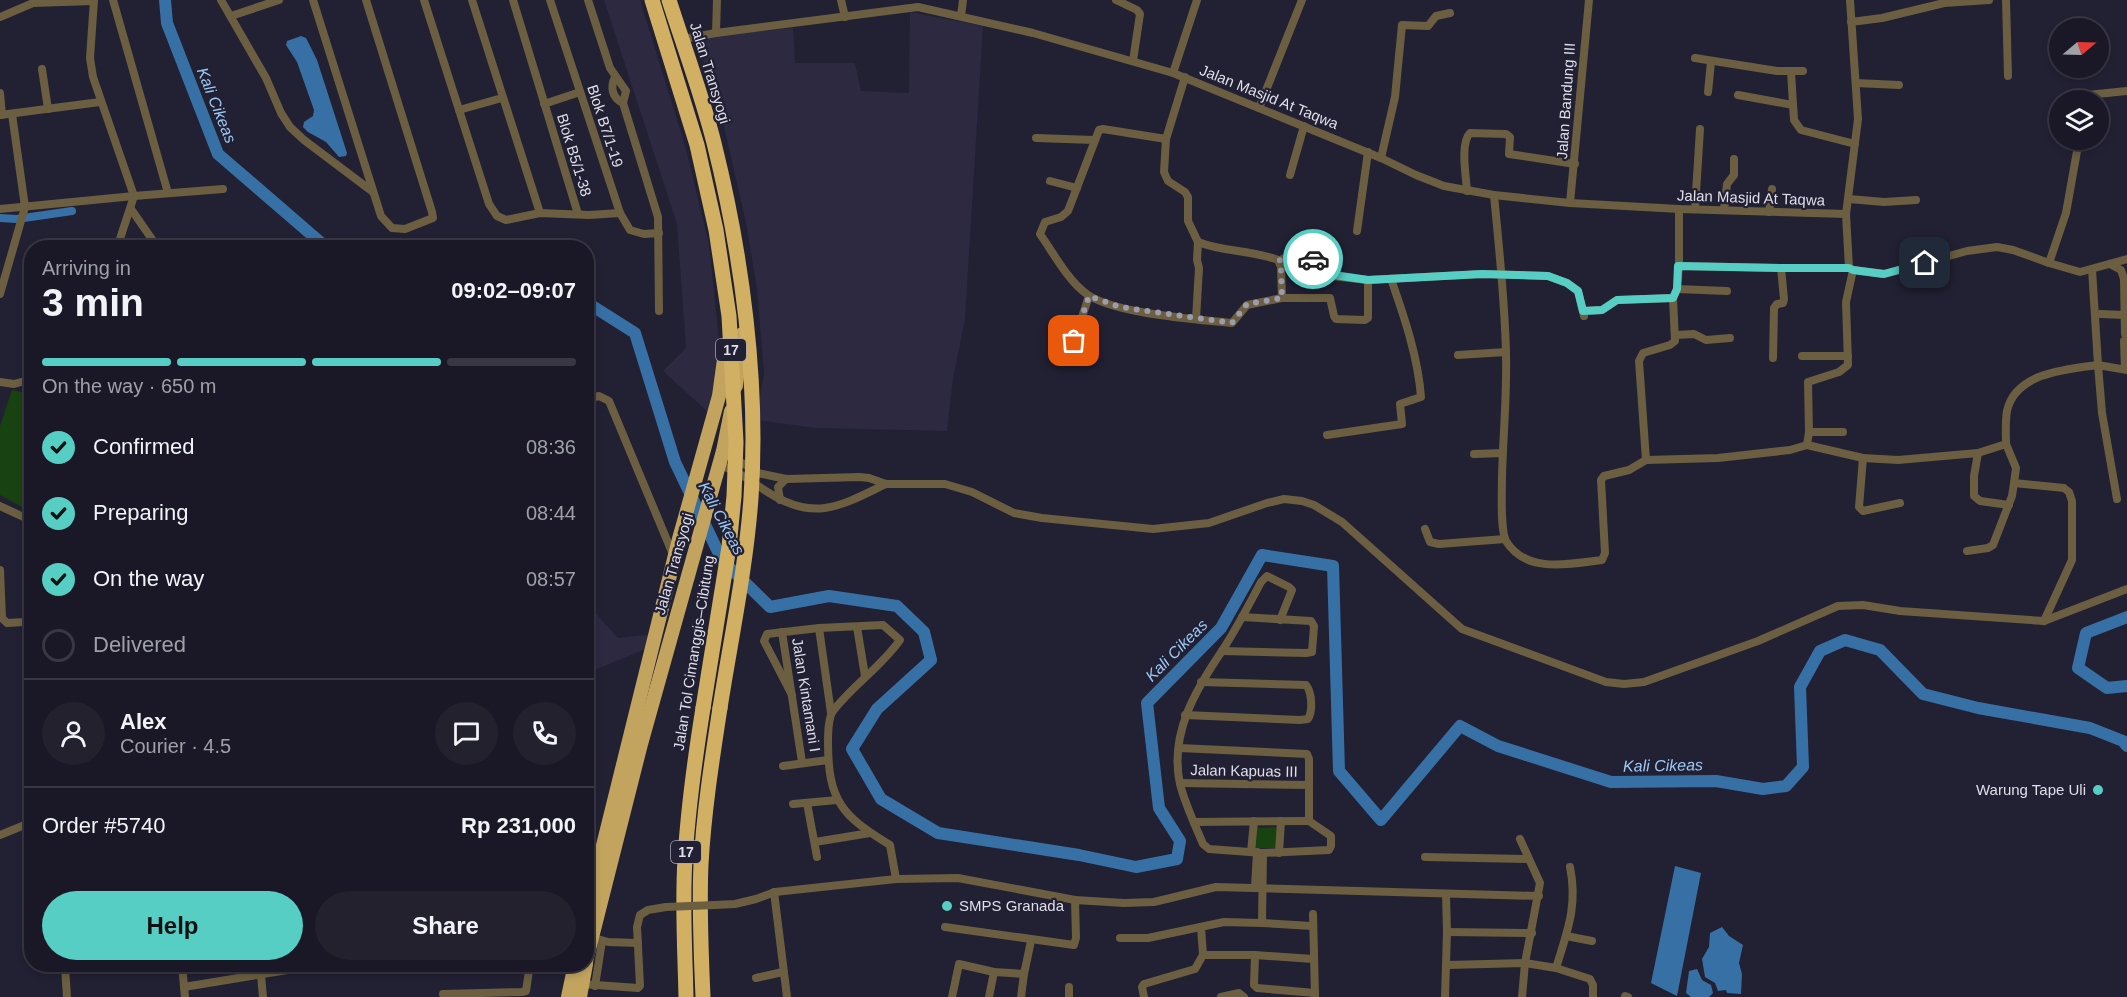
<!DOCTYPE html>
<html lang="en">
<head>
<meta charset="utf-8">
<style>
	:root { --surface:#1a1826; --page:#23212e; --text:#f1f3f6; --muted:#9fa0a7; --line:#383743; --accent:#56cec3 }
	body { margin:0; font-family:Arial,sans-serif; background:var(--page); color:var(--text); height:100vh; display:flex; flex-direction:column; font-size:22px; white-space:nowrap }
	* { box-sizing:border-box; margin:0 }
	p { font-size:20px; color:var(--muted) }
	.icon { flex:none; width:33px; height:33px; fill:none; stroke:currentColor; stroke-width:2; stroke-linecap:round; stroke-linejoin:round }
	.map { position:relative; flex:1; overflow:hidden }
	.side { position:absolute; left:24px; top:240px; width:570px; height:732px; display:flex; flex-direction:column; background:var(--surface); border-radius:24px; box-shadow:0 3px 9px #0003,0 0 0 2px var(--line) }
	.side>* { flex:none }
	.needle { width:39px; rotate:71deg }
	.fabs { position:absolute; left:2049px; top:18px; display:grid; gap:12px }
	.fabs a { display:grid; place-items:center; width:60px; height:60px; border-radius:50%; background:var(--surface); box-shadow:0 3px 9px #0003,0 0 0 2px var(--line); font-size:30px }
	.pin { position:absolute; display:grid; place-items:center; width:51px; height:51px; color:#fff; margin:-26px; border-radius:12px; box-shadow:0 3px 9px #0006 }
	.courier { position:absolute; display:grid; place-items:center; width:60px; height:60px; margin:-30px; border:4px solid #56cec3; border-radius:50%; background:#fff; color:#222; box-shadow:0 2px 8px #0007 }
	.summary em { font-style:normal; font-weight:600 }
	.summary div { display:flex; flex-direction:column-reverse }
	.summary { display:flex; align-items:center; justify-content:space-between; height:102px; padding:0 18px }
	h1 { font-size:39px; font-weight:600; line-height:45px }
	.bar { display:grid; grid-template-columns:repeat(4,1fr); gap:9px 6px; align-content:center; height:72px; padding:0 18px }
	.bar i { height:8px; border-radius:4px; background:var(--line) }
	.bar .selected { background:var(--accent) }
	.bar p { grid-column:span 4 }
	.line { display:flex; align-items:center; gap:15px; padding:0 18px; border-top:2px solid var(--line) }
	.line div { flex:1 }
	.round { display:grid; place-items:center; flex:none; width:63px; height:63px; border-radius:32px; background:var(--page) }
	ol { padding:0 18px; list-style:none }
	li { display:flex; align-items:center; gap:18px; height:66px }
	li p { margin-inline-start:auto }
	li .icon { padding:6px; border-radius:50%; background:var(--accent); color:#111; stroke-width:4 }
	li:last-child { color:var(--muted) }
	li i { width:33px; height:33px; border:3px solid var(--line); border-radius:50% }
	.action { display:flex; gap:12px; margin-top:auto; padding:12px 18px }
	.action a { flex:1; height:69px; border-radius:36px; background:var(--accent); color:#111; font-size:24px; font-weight:600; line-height:69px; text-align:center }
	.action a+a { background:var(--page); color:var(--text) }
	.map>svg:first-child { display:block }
	.built { fill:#2c2940 }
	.green { fill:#194211 }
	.water { fill:#3770a5 }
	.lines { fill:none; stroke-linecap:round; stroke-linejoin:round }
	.canal { stroke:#3770a5; stroke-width:8 }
	.river { stroke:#3770a5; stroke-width:12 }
	.minor { stroke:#6b5e41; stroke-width:8 }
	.trunk { stroke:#c2a45f; stroke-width:14 }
	.motorway { stroke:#d1b064; stroke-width:15 }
	.minor-bridge { stroke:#6b5e41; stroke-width:8 }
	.motorway-bridge { stroke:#d1b064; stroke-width:15 }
	.done { stroke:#9d9cab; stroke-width:6; stroke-dasharray:0 10.8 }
	.route { stroke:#56cec3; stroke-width:8 }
	.poi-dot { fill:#56cec3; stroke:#222033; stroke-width:2 }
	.labels { text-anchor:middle; stroke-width:4.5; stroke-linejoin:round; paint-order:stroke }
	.shield { fill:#222033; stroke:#a6a6b4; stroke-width:1.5 }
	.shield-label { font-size:14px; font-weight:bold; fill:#dfdfeb }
	.street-label { font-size:15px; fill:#dfdfeb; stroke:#222033 }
	.poi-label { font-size:15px; fill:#dfdfeb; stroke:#222033; text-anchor:end }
	.water-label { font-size:16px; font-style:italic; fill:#9bc8f5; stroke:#222033 }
</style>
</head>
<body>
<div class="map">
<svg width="2127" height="997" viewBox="0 0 2127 997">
	<rect width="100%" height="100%" fill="#222033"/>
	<g class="built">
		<polygon points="604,0 640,0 686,149 709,244 719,340 717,379 709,413 663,371 686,348 677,224"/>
		<polygon points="910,12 983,26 965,319 953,379 947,431 816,428 756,420 764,373 757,289 746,223 723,122 696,37 793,28 795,63 855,63 861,91 909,93"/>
		<polygon points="591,608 618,638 653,634 648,648 587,673 587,610"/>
	</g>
	<g class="green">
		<polygon points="12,390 31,394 31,512 0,495 0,426"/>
		<polygon points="1280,827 1278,848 1252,848 1253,828"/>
	</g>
	<g class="water">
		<polygon points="301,36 306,38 317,60 347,153 346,156 339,157 326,142 308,132 303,127 304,122 313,116 314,110 297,62 286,45 287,41"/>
		<polygon points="1675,866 1701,873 1677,996 1651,983"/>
		<polygon points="1722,927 1729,936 1743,945 1739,963 1742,974 1741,994 1727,993 1726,990 1718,991 1715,983 1705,977 1702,959 1709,947 1710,933"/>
		<polygon points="1697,969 1702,980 1711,985 1713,993 1709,997 1691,997 1686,993 1689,971"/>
	</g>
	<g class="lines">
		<polyline class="canal" points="0,218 17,219 72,211"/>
		<g class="river">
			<polyline points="165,0 167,23 218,154 327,248"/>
			<polyline points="586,302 635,333 675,462 722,560 770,607 829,596 897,606 924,632 931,660 877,709 852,749 881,799 938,833 1079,855 1136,867 1177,859 1180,841 1159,808 1147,703 1221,628 1262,555 1333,566 1339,771 1381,820 1460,726 1498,746 1611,782 1716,781 1763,789 1786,786 1803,767 1800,687 1820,651 1845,640 1880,650 1923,694 1978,708 2090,728 2123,741 2127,746"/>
			<polyline points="2127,617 2086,633 2078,668 2107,688 2127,686"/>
		</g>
		<g class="minor">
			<polyline points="94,0 90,58 93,77 134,196 117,248"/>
			<polyline points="113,0 168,193"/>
			<polyline points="221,0 266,78 281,113 290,127 304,140 373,192"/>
			<polyline points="313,0 381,216 392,228 405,229 433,218 432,212 366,0"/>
			<polyline points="424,0 489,204 497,216 506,220 540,213 589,215 620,213"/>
			<polyline points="472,0 540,213"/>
			<polyline points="513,0 578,214"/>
			<polyline points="550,0 620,213 630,230 644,234 659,233"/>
			<polyline points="588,0 610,68 626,91 623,103 658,217 659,311"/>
			<polyline points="841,0 845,17"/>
			<polyline points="1116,0 1137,10 1140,14 1133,61"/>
			<polyline points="1850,0 1858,119 1846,214 1849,268 1853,270 1884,274 1967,251 1997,247 2013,250 2049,263 2080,272 2127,259"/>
			<polyline points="2006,0 2008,76"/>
			<polyline points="231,16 279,0"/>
			<polyline points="961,16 963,0"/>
			<polyline points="0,17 33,3 94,1"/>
			<polyline points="1851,22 1882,18 1944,3 1989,0"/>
			<polyline points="716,33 717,0"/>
			<polyline points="683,39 716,33 918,7 1033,33 1173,73 1381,158 1416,175 1444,186 1494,195 1570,203 1679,209 1846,214"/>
			<polyline points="1695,58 1777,71 1803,71"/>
			<polyline points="42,69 48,109"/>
			<polyline points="1791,72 1794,120 1801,130 1855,144"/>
			<polyline points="1173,73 1197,0"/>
			<path d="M615 77C610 87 612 98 623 103"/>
			<path d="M1185 77 1166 139 1103 129 1099 130 1068 211 1061 217 1045 222 1040 234C1054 254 1068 281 1088 295 1117 314 1196 319 1232 323L1247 305 1282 298H1330L1334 316 1336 319 1365 320 1368 318V280"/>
			<polyline points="1856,83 1899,85"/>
			<polyline points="1708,92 1711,62"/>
			<polyline points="0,93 2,115"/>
			<polyline points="1738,95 1793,105"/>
			<polyline points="2080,100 2087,95 2127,91"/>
			<polyline points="544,104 580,92"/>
			<polyline points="1259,108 1302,0"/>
			<polyline points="459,110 502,98"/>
			<polyline points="0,115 100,102"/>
			<polyline points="1036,138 1094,140"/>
			<polyline points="1166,139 1164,172 1168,181 1185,192 1188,197 1188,221 1198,242 1197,260 1199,268 1196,319"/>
			<polyline points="1381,158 1395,97 1402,25 1428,26 1436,16 1450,13"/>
			<polyline points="1290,175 1304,126"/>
			<polyline points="1050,181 1077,188"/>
			<path d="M1467 191C1466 176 1460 143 1470 133L1506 134 1510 137 1509 154 1575 164"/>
			<path d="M1494 195C1499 248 1505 301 1506 355 1507 396 1503 436 1502 477 1502 492 1500 529 1506 541 1526 574 1570 564 1602 560L1605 553 1601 480 1604 476 1629 470 1646 460 1718 458 1790 450 1807 445 1863 458 1898 460 1978 453 2006 444C2006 433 2005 422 2007 411 2015 373 2066 369 2098 365L2102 413 2117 499"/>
			<polyline points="1849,199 1884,202 1916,200"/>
			<polyline points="1570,203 1589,0"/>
			<polyline points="0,209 134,196 223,189"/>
			<polyline points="131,209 158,248"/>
			<polyline points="1695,209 1700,129"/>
			<polyline points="1724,210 1727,184 1734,175 1734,159"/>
			<polyline points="1769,212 1772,189"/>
			<polyline points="1357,231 1368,152"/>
			<path d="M1198 242C1223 252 1252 250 1278 260L1281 267 1282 298"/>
			<path d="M1279 261C1287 255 1304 254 1313 259 1320 263 1323 273 1331 276L1368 280 1482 274 1548 276 1567 283 1578 291 1584 316"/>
			<polyline points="2049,263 2066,213 2079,140"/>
			<polyline points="2110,264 2121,270 2124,279 2125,334"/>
			<polyline points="1679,266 1781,268 1849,268"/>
			<polyline points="2092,269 2098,365 2127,370"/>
			<polyline points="1677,289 1727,291"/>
			<polyline points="0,294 25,207 12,114"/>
			<polyline points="1583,311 1602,310 1617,300 1673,298"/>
			<polyline points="2100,314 2125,315"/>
			<polyline points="1676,335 1694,334 1706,340 1730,338"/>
			<polyline points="2124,341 2125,369"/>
			<polyline points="1067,346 1074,341 1089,296"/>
			<polyline points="1458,355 1506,352"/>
			<polyline points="1802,356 1848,356"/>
			<polyline points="1773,358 1774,308 1777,304 1783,303 1784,299 1781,268"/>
			<polyline points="0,382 14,384 32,379"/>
			<polyline points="586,399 599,396 609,401 674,557"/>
			<polyline points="1809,432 1843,432"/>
			<path d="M1327 435 1402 424 1400 404 1421 397C1418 357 1404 316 1391 279"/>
			<polyline points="2006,444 2016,468 2014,483 2064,488 2069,492 2072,501 2072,560 2044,621"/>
			<polyline points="1807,445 1809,432 1808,382 1839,372 1848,365 1846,302 1853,270"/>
			<polyline points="1978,453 1974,476 1974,496 1980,501 2009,505"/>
			<polyline points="1474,454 1503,453"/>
			<polyline points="1863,458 1859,507 1863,511 1900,503"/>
			<polyline points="736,459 758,473 786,479 860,477 869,478 886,484 945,484 972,492 1014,513 1042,518 1153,529 1209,523 1267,503 1284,499 1302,501 1314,505 1342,522 1462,629 1606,682 1624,684 1644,682 1758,641 1838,606 1863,605 1900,611 2044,621 2127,589"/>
			<polyline points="1646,460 1639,361 1643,353 1670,345 1675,341 1673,298 1677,289 1679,266 1679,209"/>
			<path d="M719 464C729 469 739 473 748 479 771 495 795 512 825 508 846 505 867 493 886 484"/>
			<polyline points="780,500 778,487 786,479"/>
			<polyline points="0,506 32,521"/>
			<polyline points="1425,529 1430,542 1439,544 1505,539"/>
			<polyline points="1967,551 1988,548 1993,545 2012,496 2014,483"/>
			<polyline points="0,570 2,618 7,623 24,622 32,618"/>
			<path d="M1280 620 1292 590 1289 587 1267 576 1261 582C1249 605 1236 629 1222 651 1196 689 1169 734 1180 784 1185 804 1195 825 1203 844L1209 849 1263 853 1329 850 1331 846V836L1309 821"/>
			<polyline points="857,627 865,676"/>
			<polyline points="819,628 831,713"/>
			<polyline points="782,632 802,762"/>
			<polyline points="1222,651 1306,653 1312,652 1314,626 1311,621 1242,617"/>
			<path d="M792 695 764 641 767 634 819 628 883 625 900 640C881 667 853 685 833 711 828 718 828 733 828 742 828 801 842 816 890 845L896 879"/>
			<path d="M1185 715 1300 720 1308 719C1313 711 1312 692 1306 685L1201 682"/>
			<polyline points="1179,748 1307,754 1309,759 1309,821"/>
			<polyline points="783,766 828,760"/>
			<polyline points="1180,783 1309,785"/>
			<polyline points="807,803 817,857"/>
			<polyline points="793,804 837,800"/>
			<polyline points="1194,822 1309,821"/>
			<polyline points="0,835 32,822"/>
			<polyline points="1520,839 1540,883 1525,963 1522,997"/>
			<polyline points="815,842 870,833"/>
			<polyline points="1251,852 1254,821"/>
			<polyline points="1279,853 1281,821"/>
			<polyline points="1425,857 1528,859"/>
			<polyline points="1255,887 1257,852"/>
			<polyline points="774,892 787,997"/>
			<polyline points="715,905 735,904 756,899 775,892 896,879 958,878 1075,900 1124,903 1154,902 1216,887 1539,896"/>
			<polyline points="1313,914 1315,996"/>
			<polyline points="1262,923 1312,926"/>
			<polyline points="945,927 1074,945 1076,938 1075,900"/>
			<polyline points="1201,927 1203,955 1255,955 1313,959"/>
			<polyline points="1447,932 1532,933"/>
			<polyline points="1566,936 1592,941"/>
			<polyline points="591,937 608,942 638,943"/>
			<polyline points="1120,938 1148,938 1224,922 1262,923 1263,853"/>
			<polyline points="1255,955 1254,985 1257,988 1315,993"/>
			<polyline points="182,964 184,987 324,964"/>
			<polyline points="260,964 263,997"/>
			<polyline points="1447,965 1525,963 1556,968 1590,979 1593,985 1593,997"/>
			<polyline points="65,967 67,997"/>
			<path d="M1556 968C1567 932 1578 906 1570 867"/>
			<polyline points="756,978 783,972"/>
			<polyline points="582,984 638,988 640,986 637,927 640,915 648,910 666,907"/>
			<polyline points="595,986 602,941"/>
			<polyline points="184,987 185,997"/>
			<polyline points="443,994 522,992 526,991 530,964"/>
			<polyline points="1625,996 1628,997"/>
			<polyline points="952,997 959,964 994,972 1024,974 1031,941"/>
			<polyline points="989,997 994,972"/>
			<polyline points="1021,997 1024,974"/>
			<polyline points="1069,997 1069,987"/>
			<polyline points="1144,997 1142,987 1144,984 1195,969 1203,955"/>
			<polyline points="1221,997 1239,993 1244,997"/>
			<polyline points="1445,997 1447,932 1446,894"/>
		</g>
		<g class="trunk">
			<polyline points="736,386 742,334"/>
			<polyline points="586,914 679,539 719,396 726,345"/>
			<polyline points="586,961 641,744 723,451 731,411"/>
			<polyline points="568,997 575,964"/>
			<polyline points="580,997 586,964"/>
		</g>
		<g class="motorway">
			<path d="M686 997C685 951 682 905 685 859 688 808 695 758 703 708"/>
			<path d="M703 997C701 952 699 908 701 864 704 811 712 760 720 708"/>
		</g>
		<polyline class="minor-bridge" points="666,907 715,905"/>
		<g class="motorway-bridge">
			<polyline points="652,0 697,145 716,230 729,316 736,442 734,496 729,547 703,708"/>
			<path d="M669 0C684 47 702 95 714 143 742 255 759 382 751 498 746 568 731 638 720 708"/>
		</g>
	</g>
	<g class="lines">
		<path class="done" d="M1074 341 1089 296 1120 307 1232 323 1247 304 1282 298 1281 267 1279 261C1289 253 1301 257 1313 259"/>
		<polyline class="route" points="1313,259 1327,274 1368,280 1482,274 1548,276 1567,283 1578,291 1583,311 1602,310 1617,300 1673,298 1677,289 1678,266 1781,268 1849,268 1853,270 1884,274 1925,263"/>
	</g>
	<g class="poi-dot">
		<circle cx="2098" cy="790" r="6"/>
		<circle cx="947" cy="906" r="6"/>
	</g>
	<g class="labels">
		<g class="shield">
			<rect x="716" y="339" width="30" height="22" rx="4.5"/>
			<rect x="671" y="841" width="30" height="22" rx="4.5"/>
		</g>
		<g class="shield-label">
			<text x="731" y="355">17</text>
			<text x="686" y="857">17</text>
		</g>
		<g class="street-label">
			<text transform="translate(710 73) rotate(73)" y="5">Jalan Transyogi</text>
			<text transform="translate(1269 97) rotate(22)" y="5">Jalan Masjid At Taqwa</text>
			<text transform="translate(1566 101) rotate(-86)" y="5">Jalan Bandung III</text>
			<text transform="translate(605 126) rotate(72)" y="5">Blok B7/1-19</text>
			<text transform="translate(574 155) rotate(73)" y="5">Blok B5/1-38</text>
			<text transform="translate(1751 198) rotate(2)" y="5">Jalan Masjid At Taqwa</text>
			<text transform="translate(674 564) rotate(-74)" y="5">Jalan Transyogi</text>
			<text transform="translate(694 653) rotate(-81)" y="5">Jalan Tol Cimanggis–Cibitung</text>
			<text transform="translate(806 695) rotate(81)" y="5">Jalan Kintamani I</text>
			<text transform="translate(1244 771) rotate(1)" y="5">Jalan Kapuas III</text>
		</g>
		<g class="poi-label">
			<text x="2086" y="795">Warung Tape Uli</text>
			<text x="959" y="911" text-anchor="start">SMPS Granada</text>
		</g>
		<g class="water-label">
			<text transform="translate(217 105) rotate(68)" y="6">Kali Cikeas</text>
			<text transform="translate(722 518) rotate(62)" y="6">Kali Cikeas</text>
			<text transform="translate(1176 650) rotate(-45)" y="6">Kali Cikeas</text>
			<text transform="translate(1663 765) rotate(-1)" y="6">Kali Cikeas</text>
		</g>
	</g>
</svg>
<div class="fabs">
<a><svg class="needle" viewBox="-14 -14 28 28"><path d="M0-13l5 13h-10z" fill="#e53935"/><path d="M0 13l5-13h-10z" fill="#9fa0a7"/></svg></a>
<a><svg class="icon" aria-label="layers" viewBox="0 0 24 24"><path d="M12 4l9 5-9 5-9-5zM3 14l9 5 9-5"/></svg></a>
</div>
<div class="pin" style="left:1074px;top:341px;background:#ea580c"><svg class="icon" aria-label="bag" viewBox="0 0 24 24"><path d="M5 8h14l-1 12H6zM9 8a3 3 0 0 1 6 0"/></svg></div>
<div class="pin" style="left:1925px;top:263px;background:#1f2937"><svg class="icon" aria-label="home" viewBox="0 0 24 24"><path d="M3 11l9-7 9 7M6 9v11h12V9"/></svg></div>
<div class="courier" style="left:1313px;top:259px"><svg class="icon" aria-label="car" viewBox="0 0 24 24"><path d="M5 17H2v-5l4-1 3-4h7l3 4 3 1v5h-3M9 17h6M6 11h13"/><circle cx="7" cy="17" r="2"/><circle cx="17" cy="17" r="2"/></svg></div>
<section class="side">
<div class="summary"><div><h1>3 min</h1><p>Arriving in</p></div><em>09:02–09:07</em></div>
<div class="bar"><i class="selected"></i><i class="selected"></i><i class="selected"></i><i></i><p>On the way · 650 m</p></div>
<ol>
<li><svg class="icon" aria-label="check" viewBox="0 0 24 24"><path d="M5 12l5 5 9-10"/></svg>Confirmed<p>08:36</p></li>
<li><svg class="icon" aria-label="check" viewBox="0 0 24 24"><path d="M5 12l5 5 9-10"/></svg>Preparing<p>08:44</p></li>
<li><svg class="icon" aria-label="check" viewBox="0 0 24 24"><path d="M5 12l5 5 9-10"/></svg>On the way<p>08:57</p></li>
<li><i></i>Delivered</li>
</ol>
<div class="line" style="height:108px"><a class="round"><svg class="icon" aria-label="person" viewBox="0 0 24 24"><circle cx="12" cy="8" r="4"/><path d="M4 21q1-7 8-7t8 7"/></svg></a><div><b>Alex</b><p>Courier · 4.5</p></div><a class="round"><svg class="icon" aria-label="chat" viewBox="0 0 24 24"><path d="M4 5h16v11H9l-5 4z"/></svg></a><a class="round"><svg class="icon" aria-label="phone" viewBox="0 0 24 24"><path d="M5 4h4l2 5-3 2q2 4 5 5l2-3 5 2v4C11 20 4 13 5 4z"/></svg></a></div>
<div class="line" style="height:78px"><div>Order #5740</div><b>Rp 231,000</b></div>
<div class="action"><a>Help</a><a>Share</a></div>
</section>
</div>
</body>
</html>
